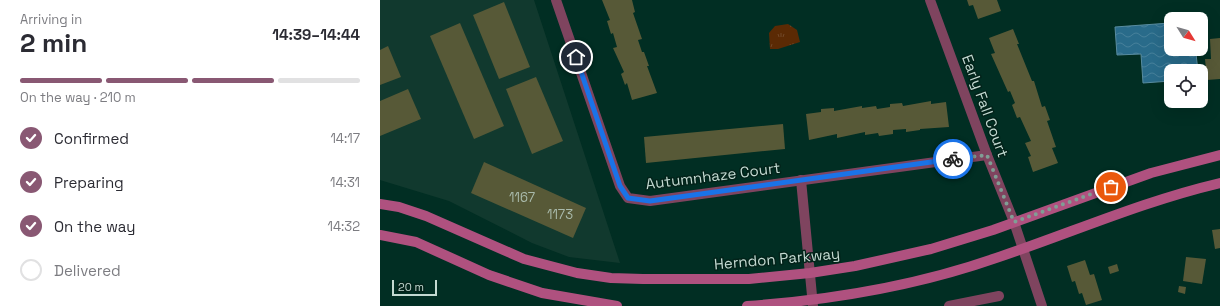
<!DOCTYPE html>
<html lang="en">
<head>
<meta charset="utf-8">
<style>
	:root { --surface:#fff; --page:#f7f7f7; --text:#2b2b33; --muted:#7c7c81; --line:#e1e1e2; --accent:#895873 }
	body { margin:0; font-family:"Space Grotesk",sans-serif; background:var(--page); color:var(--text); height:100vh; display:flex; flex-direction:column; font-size:15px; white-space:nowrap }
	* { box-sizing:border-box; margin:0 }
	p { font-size:13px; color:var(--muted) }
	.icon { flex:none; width:22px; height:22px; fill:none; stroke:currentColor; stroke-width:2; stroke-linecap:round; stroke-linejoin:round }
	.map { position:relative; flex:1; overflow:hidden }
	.drawer { display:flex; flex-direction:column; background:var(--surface); width:380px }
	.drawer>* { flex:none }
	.needle { width:26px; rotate:127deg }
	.fabs { position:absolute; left:784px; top:12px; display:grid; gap:8px }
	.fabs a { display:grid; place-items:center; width:44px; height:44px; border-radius:8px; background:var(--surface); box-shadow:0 4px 16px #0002; font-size:20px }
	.scale { position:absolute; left:12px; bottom:10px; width:45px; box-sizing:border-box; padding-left:4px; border:2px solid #c4dad2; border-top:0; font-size:11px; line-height:14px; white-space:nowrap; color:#c4dad2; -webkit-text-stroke:3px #03231a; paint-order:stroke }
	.pin { position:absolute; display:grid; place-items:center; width:34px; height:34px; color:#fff; margin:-17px; border:2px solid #fff; border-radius:50%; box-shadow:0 1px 4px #0007 }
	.courier { position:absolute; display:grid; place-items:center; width:40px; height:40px; margin:-20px; border:3px solid #1a73e8; border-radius:50%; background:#fff; color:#222; box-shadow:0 1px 5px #0007 }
	.head em { font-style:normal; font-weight:700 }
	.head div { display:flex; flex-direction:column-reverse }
	.head { display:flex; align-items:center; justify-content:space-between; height:68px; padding:0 20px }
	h1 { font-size:26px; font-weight:700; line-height:30px }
	.bar { display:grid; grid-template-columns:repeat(4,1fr); gap:6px 4px; align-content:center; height:48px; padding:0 20px }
	.bar i { height:5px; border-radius:3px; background:var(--line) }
	.bar .current { background:var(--accent) }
	.bar p { grid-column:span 4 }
	ol { padding:0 20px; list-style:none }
	li { display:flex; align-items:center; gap:12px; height:44px }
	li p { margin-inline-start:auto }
	li .icon { padding:4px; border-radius:50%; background:var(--accent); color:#fff; stroke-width:4 }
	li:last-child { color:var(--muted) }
	li i { width:22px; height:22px; border:2px solid var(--line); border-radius:50% }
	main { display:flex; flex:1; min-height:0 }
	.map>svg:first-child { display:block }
	.built { fill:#11392e }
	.park { fill:url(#park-tufts) }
	.water { fill:url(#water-waves); stroke:#588ca0 }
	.building { fill:#575937 }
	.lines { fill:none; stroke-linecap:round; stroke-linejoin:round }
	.street { stroke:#7f445f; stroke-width:10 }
	.secondary { stroke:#af517f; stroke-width:10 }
	.done { stroke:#809e95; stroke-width:4; stroke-dasharray:0 7.2 }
	.route { stroke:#1a73e8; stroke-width:5 }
	.labels { text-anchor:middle; stroke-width:3; stroke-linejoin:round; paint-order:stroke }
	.number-label { font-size:13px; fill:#a9baab }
	.street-label { font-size:15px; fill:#c4dad2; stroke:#03231a }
</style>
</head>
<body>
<main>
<section class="drawer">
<div class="head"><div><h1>2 min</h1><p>Arriving in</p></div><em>14:39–14:44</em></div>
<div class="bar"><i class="current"></i><i class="current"></i><i class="current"></i><i></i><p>On the way · 210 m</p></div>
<ol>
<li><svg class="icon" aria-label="check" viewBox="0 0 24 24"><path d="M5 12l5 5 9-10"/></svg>Confirmed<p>14:17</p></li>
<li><svg class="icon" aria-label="check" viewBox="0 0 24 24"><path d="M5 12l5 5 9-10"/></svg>Preparing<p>14:31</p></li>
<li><svg class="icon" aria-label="check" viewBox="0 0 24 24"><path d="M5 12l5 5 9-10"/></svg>On the way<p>14:32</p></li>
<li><i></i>Delivered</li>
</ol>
</section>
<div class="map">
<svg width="840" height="306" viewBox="0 0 840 306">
	<defs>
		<pattern id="park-tufts" width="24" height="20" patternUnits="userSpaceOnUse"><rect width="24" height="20" fill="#5b2a04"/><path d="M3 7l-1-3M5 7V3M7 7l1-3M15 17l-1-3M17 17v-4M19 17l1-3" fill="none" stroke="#714828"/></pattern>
		<pattern id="water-waves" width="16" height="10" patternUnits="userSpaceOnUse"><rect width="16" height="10" fill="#296b8a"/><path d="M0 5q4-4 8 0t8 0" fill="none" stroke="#46809a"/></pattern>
	</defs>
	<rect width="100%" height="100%" fill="#012e23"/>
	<polygon class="built" points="0,0 154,0 240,263 189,257 152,243 69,201 0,180"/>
	<polygon class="park" points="408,24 417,30 420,42 398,49 390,49 389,33 395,26"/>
	<polygon class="water" points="790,23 793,56 816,54 818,71 791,71 791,81 763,83 761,54 737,55 735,27"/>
	<g class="building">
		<polygon points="222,0 252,0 255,12 253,13 262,39 258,40 262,52 264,52 269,66 267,66 277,93 252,100 247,83 245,85 241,74 244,72 233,48 237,47 233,33 231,34 227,21 230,20"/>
		<polygon points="587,0 617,0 621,11 598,19 593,5 589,6"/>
		<polygon points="124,2 150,67 119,79 93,15"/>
		<polygon points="80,23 124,126 94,139 50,36"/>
		<polygon points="633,29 639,44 637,44 652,81 654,81 662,107 665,106 670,120 667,121 676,147 672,148 678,163 653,172 648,157 651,156 645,143 651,141 640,117 637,118 632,105 635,103 630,91 628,92 611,54 615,53 609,38"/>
		<polygon points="840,38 840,79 827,80 825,59 831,59 830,39"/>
		<polygon points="8,46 21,77 0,85 0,50"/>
		<polygon points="156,77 183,141 152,154 126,89"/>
		<polygon points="28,89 41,119 0,136 0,101"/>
		<polygon points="551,101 551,104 566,102 569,127 540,129 540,130 526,132 526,129 513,130 513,134 499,136 498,133 485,135 485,132 457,138 457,134 429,140 426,114 441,112 441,109 454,108 454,111 482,106 482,108 496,106 497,109 510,107 510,104 522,103 523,106"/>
		<polygon points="403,124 405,149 266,163 264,137"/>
		<polygon points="104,162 206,208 193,238 91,193"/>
		<polygon points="840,229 840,248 835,249 832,230"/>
		<polygon points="806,257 826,259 822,284 803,281"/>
		<polygon points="705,260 710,275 714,274 722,300 706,305 702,293 699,294 695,281 692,282 687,266"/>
		<polygon points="737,264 739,271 730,274 728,267"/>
		<polygon points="799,286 806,287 805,294 798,292"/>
	</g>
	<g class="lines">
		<g class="street">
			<polyline points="176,0 240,186 248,198 270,201 607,155"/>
			<polyline points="550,0 607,155 634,222 662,306"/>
			<polyline points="421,180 433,306"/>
			<polyline points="569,306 619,296"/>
		</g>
		<g class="secondary">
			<polyline points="0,204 19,207 46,216 144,259 197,273 231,278 263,279 369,279 430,273 475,266 551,249 613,230 771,173 840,155"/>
			<polyline points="0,235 36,242 109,275 162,293 237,306"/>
			<path d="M367 306C452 300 536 286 616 258 691 233 763 201 840 183"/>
		</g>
	</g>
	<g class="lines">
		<polyline class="done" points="573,159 607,155 634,222 731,187"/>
		<polyline class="route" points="196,57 240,186 248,198 270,201 573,159"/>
	</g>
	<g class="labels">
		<g class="number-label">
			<text x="142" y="202">1167</text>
			<text x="180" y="219">1173</text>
		</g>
		<g class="street-label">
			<text transform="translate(605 106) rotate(70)" y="5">Early Fall Court</text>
			<text transform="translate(333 176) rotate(-7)" y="5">Autumnhaze Court</text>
			<text transform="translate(397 259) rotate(-5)" y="5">Herndon Parkway</text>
		</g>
	</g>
</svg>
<div class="fabs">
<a><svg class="needle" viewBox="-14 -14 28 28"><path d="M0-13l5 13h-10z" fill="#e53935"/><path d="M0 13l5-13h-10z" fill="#7c7c81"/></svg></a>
<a><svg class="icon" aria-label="locate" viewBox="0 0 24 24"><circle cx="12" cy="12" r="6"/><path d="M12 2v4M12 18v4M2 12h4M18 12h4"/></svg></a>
</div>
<div class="scale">20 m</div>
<div class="pin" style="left:731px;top:187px;background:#ea580c"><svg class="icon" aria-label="bag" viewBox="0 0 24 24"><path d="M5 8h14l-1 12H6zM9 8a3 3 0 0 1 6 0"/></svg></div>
<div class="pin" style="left:196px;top:57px;background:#1f2937"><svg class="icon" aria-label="home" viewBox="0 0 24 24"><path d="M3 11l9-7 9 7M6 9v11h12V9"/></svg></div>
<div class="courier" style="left:573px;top:159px"><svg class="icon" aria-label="bike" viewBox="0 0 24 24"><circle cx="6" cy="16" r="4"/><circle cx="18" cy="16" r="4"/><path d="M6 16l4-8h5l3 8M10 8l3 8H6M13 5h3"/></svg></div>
</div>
</main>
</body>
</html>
